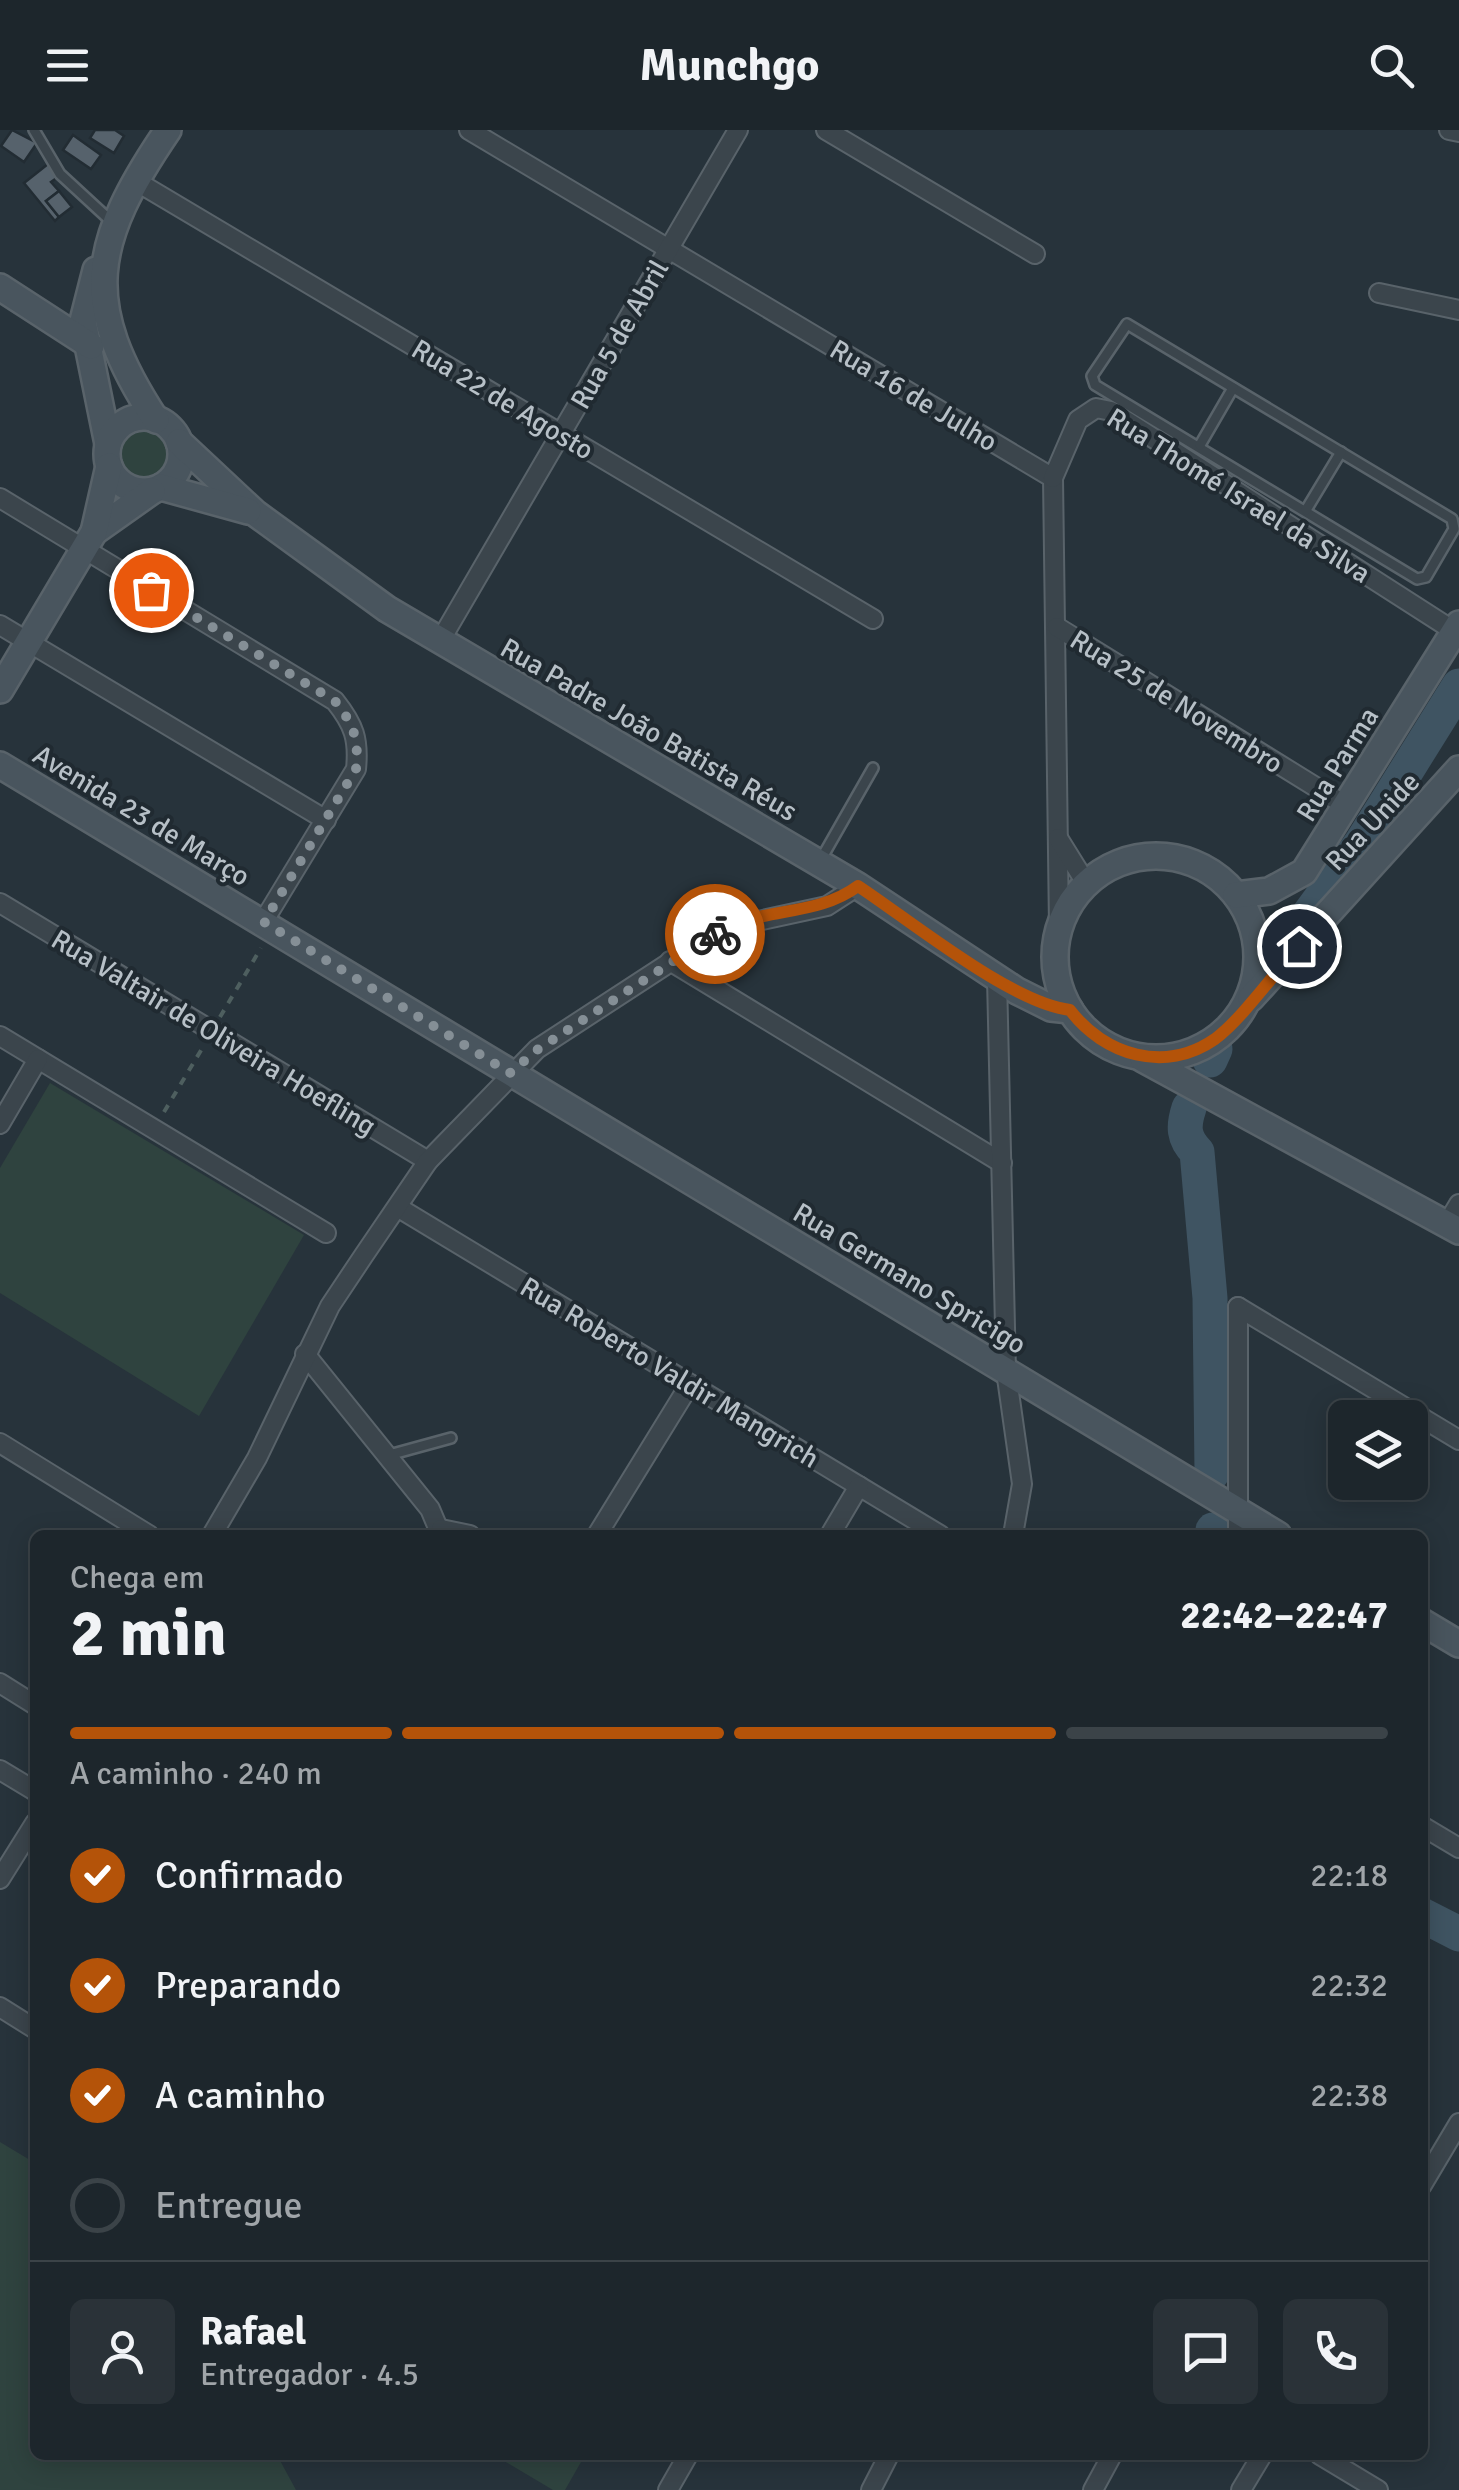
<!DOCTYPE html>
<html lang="pt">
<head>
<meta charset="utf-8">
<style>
	:root { --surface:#1d262c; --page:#2a3238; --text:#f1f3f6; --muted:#a0a5a9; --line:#3b4348; --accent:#b45309 }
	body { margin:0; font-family:Signika,sans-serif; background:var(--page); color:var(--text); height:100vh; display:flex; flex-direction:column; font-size:38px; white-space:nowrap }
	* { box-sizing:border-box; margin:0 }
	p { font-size:32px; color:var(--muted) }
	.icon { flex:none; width:55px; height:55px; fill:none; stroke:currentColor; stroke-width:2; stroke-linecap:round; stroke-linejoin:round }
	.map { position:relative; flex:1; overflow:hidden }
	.sheet { position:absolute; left:30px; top:1400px; width:1398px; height:930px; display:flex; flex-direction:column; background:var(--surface); border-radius:15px; box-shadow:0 5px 25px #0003,0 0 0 2px var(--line) }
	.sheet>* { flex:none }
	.tools { position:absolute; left:1328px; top:1270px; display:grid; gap:20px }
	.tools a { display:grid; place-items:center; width:100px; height:100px; border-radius:15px; background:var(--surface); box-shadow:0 5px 25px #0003,0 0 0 2px var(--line); font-size:50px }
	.pin { position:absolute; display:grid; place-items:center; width:85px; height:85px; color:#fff; margin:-42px; border:5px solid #fff; border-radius:50%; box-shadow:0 2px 10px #0007 }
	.courier { position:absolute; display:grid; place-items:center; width:100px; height:100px; margin:-50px; border:8px solid #b45309; border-radius:50%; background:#fff; color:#222; box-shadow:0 2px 12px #0007 }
	.headline em { font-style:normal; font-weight:700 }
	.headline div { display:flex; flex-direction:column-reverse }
	.headline { display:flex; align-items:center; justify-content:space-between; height:170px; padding:0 40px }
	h1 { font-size:65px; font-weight:700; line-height:75px }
	.bar { display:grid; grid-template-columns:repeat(4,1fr); gap:15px 10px; align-content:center; height:120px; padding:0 40px }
	.bar i { height:12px; border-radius:8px; background:var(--line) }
	.bar .current { background:var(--accent) }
	.bar p { grid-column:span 4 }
	.line { display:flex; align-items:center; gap:25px; padding:0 40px; border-top:2px solid var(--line) }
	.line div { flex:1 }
	.round { display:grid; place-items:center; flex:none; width:105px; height:105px; border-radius:15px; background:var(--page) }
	ol { padding:0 40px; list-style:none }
	li { display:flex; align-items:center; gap:30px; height:110px }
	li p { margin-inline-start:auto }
	li .icon { padding:10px; border-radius:50%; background:var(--accent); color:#fff; stroke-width:4 }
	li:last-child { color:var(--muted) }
	li i { width:55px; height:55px; border:5px solid var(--line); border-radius:50% }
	header { display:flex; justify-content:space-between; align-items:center; height:130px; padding:0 40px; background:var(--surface); font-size:45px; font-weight:700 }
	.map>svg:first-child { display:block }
	.green { fill:#2f433f }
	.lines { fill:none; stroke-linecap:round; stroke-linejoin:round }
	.river { stroke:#3f5462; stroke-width:35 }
	.building { fill:#56626c; stroke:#222c33; stroke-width:2.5 }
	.lane-casing { stroke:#59636a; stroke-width:14 }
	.street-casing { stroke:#59636a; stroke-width:22 }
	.secondary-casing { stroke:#59636a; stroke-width:30 }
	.path { stroke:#4e5f5f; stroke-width:4; stroke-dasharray:8 8; stroke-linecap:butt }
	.lane { stroke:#3b454c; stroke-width:9 }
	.street { stroke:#3b454c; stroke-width:18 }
	.secondary { stroke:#49555e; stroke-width:25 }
	.done { stroke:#858f96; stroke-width:10; stroke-dasharray:0 18 }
	.route { stroke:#b45309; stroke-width:12 }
	.labels { text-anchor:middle; stroke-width:8; stroke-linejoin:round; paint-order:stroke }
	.street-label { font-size:28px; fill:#b7c0c7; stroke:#202a31 }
</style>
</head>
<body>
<header><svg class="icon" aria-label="menu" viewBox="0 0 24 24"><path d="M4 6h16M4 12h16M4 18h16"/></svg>Munchgo<svg class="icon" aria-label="search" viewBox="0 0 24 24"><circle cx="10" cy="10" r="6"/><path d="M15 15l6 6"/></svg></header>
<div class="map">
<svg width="1459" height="2360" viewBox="0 0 1459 2360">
	<rect width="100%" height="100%" fill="#27333b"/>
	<g class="green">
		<circle cx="144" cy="324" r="28"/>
		<polygon points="50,953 304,1105 199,1286 0,1163 0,1038"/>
		<polygon points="0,2012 35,2033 35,2325 277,2325 296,2360 0,2360"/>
		<polygon points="494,2325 585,2325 565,2360 553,2360"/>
	</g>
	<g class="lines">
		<g class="river">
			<polyline points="1281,825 1296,812 1307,787 1362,712 1459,556"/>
			<polyline points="1210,930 1215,919"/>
			<path d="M1189 978C1183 996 1183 1008 1197 1022L1210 1168 1212 1343"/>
			<polyline points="1213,1405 1213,1400"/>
			<polyline points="1422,1785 1459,1804"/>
		</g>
	</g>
	<g class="building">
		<polygon points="12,0 37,13 24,32 1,16"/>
		<polygon points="95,0 115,0 124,6 114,23 90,8"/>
		<polygon points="73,5 101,25 91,39 63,20"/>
		<polygon points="48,34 58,47 51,52 59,61 46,71 59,87 55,91 24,53"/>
		<polygon points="59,61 72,77 59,87 46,71"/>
	</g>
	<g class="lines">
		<defs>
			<g id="lane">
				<polyline points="34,0 60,44 112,92"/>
				<polygon points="1127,194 1452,389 1454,399 1426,447 1417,449 1095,255 1092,246"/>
				<polyline points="1200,315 1233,258"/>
				<polyline points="1306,380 1341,322"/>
				<polyline points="820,731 873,638"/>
				<polyline points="389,1325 451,1308"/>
			</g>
			<g id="street">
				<polyline points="469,0 1053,348 1059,796"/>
				<polyline points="826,0 1035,124"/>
				<polyline points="1449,0 1459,2"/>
				<polyline points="134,50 873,489"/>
				<polyline points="1379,163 1459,180"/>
				<polyline points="1053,348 1078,290 1096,278 1111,281 1454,501"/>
				<path d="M0 368 335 571C354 595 359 609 356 639L263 792"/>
				<polyline points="0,495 326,690"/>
				<polyline points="1057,497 1348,677"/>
				<polyline points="440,511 738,0"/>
				<polyline points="1058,708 1086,753"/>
				<polyline points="0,773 428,1031"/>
				<polyline points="670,831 1002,1033"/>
				<polyline points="997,848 1006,1241 1022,1354 1013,1405"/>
				<polyline points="0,906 326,1103"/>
				<polyline points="0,994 38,929"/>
				<polyline points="399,1078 940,1405"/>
				<polyline points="1447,1094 1459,1074"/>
				<polyline points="1238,1177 1459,1310"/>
				<polyline points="1238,1177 1238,1405"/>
				<polyline points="305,1224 430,1379 441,1405"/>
				<polyline points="0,1313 149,1405"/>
				<polyline points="441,1399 470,1405"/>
				<polyline points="212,1405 257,1328 330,1176 364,1125 428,1031 537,919 721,799 827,776 858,756"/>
				<polyline points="597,1405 690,1254"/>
				<polyline points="830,1405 859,1356"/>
				<polyline points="0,1553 35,1575"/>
				<polyline points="0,1640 35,1661"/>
				<polyline points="1422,1696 1459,1718"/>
				<polyline points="0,1749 35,1693"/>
				<polyline points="0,1877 35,1899"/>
				<polyline points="1422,2055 1459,1993"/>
				<polyline points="1320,2325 1378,2360"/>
				<polyline points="668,2360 688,2325"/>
				<polyline points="871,2360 889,2325"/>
				<polyline points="1093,2360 1112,2325"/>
				<polyline points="1241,2360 1262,2325"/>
			</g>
			<g id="secondary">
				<polyline points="96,140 83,191 108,314"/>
				<polyline points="0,157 91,216"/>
				<circle cx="144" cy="324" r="37"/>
				<path d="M156 290C79 173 91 113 168 0"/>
				<polyline points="179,312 255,383 387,479 858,756 1017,861 1051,878 1070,880"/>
				<polyline points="161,357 248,381"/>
				<polyline points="94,402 152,361"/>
				<polyline points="0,560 94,402 109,336"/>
				<polyline points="0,635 1278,1405"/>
				<circle cx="1156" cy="827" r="101"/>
				<polyline points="1236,765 1269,761 1304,742 1459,494"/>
				<polyline points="1251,868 1459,639"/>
				<polyline points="1143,929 1459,1101"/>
				<polyline points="1422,1492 1459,1514"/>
			</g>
		</defs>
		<use href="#lane" class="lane-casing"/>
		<use href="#street" class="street-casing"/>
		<use href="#secondary" class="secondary-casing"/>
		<g class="path">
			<polyline points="220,887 261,818"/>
			<polyline points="164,982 203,917"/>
		</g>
		<use href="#lane" class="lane"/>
		<use href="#street" class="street"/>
		<use href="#secondary" class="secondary"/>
	</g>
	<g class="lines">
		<path class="done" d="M151 460 335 571C354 595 359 609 356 639L264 792 510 943 537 920 715 804"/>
		<path class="route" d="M715 804C760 776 815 788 858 756 911 791 1011 873 1070 880 1104 925 1165 944 1215 909 1242 889 1275 842 1299 816"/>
	</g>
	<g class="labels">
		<g class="street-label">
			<text transform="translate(619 204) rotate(-60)" y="10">Rua 5 de Abril</text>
			<text transform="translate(914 265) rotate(31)" y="10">Rua 16 de Julho</text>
			<text transform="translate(503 269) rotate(31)" y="10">Rua 22 de Agosto</text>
			<text transform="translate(1239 365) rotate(32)" y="10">Rua Thomé Israel da Silva</text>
			<text transform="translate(1177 571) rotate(32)" y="10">Rua 25 de Novembro</text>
			<text transform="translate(649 599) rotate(30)" y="10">Rua Padre João Batista Réus</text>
			<text transform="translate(1337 634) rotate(-58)" y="10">Rua Parma</text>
			<text transform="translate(142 685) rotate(31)" y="10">Avenida 23 de Março</text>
			<text transform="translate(1372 691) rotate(-47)" y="10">Rua Unide</text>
			<text transform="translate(214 902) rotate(31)" y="10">Rua Valtair de Oliveira Hoefling</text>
			<text transform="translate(910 1148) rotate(31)" y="10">Rua Germano Spricigo</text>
			<text transform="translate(670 1242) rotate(31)" y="10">Rua Roberto Valdir Mangrich</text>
		</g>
	</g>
</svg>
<div class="tools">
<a><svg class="icon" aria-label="layers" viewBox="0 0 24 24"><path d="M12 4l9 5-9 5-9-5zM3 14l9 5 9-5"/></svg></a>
</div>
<div class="pin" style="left:151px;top:460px;background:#ea580c"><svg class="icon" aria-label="bag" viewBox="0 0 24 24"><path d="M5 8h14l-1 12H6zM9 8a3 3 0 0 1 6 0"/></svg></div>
<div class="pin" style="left:1299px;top:816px;background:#1f2937"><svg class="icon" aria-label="home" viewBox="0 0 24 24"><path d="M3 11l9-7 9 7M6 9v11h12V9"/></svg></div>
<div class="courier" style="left:715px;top:804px"><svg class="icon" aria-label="bike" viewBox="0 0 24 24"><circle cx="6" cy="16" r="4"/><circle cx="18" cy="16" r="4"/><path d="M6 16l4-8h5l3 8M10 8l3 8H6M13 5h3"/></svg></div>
<section class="sheet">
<div class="headline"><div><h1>2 min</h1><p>Chega em</p></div><em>22:42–22:47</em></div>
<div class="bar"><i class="current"></i><i class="current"></i><i class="current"></i><i></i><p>A caminho · 240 m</p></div>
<ol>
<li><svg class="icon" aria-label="check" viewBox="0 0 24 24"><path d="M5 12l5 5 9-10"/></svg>Confirmado<p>22:18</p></li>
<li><svg class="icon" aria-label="check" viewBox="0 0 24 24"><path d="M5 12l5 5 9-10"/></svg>Preparando<p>22:32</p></li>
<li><svg class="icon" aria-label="check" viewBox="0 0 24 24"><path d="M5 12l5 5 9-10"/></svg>A caminho<p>22:38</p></li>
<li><i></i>Entregue</li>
</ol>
<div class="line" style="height:180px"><a class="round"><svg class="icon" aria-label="person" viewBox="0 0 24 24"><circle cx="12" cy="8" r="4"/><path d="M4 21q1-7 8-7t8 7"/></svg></a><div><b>Rafael</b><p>Entregador · 4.5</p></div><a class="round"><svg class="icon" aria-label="chat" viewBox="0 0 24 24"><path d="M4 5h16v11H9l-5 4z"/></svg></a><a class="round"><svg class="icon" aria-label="phone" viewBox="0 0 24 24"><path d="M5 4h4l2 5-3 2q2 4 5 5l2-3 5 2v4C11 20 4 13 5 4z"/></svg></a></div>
</section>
</div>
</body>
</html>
